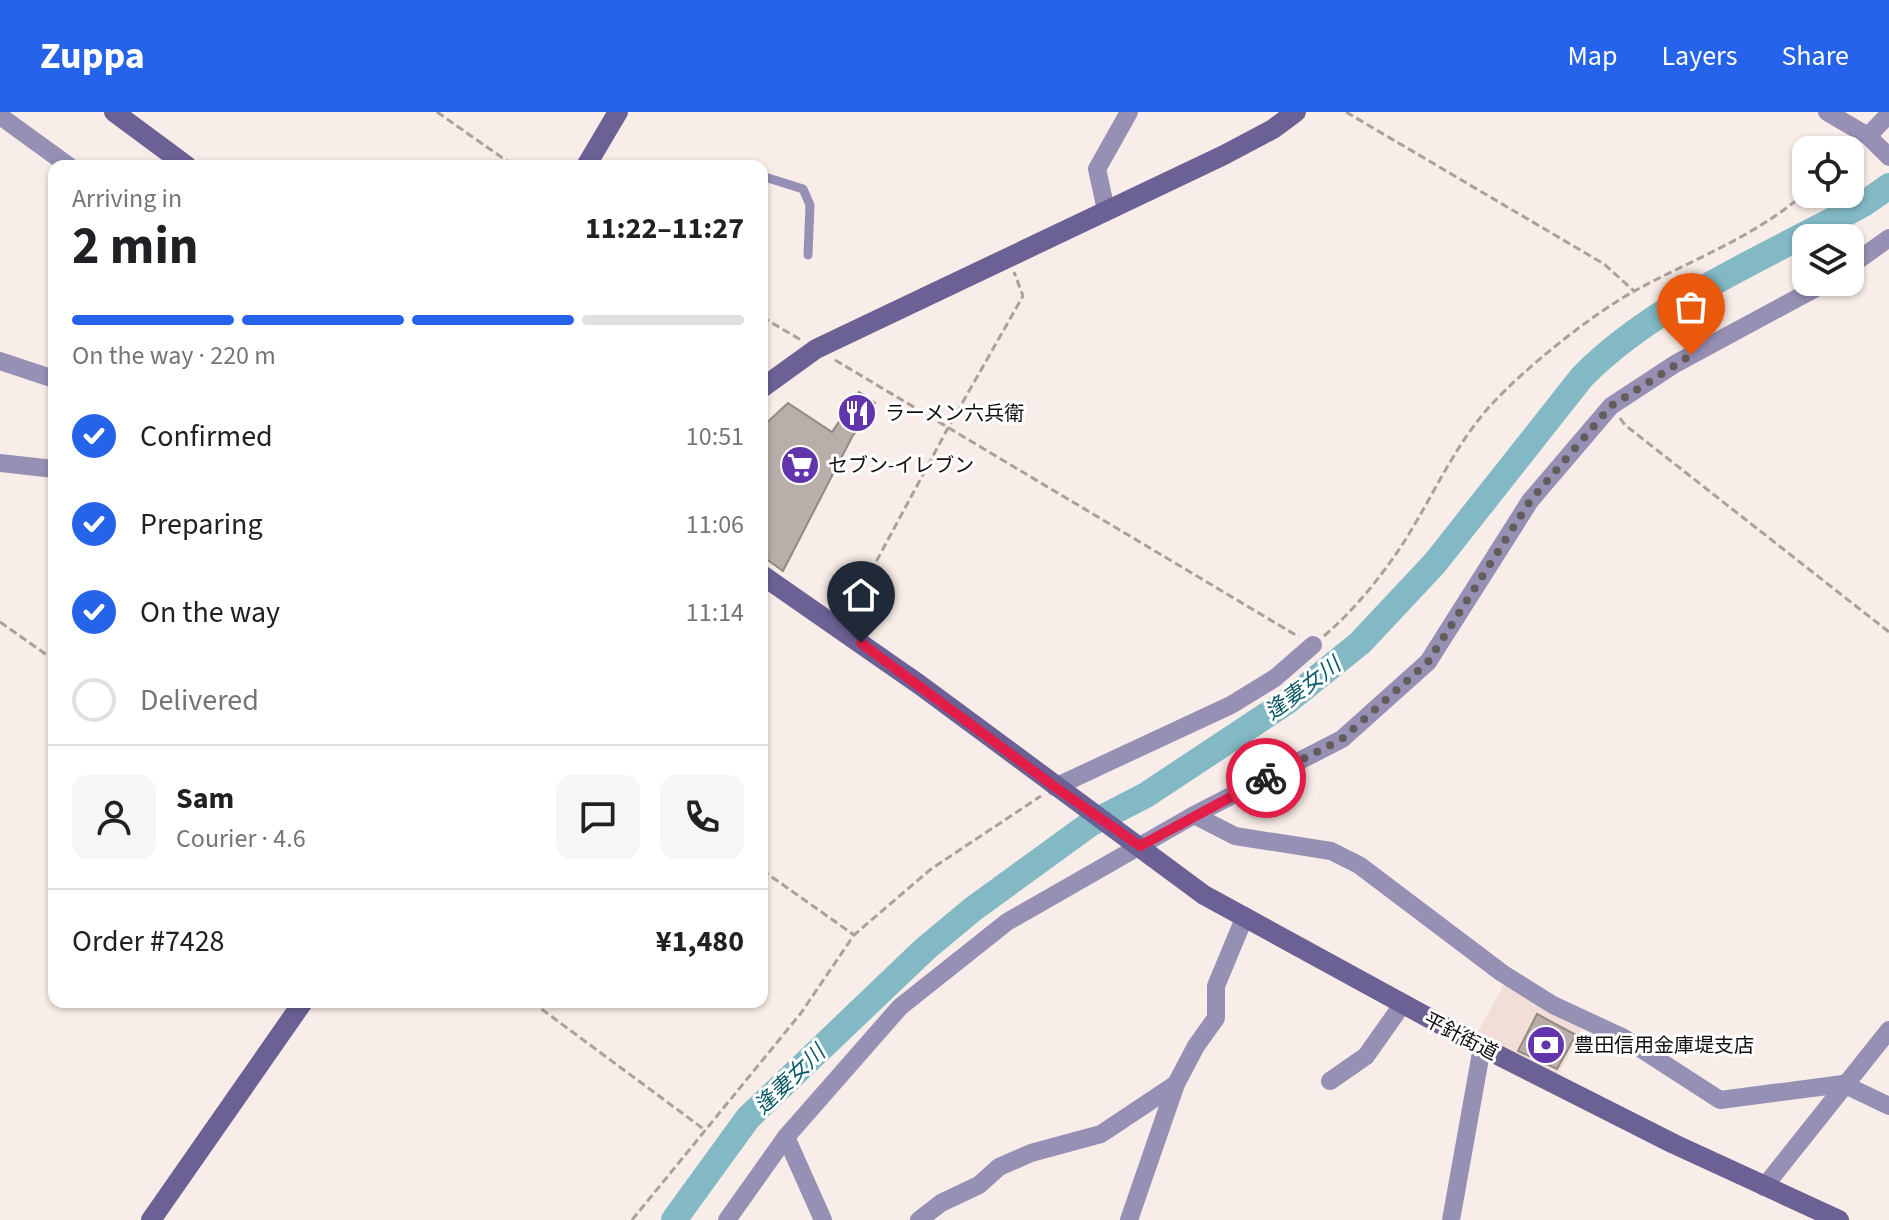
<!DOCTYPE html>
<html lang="en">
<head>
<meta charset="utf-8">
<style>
	:root { --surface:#fff; --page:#f6f6f6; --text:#202124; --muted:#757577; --line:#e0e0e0; --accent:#2563eb }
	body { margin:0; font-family:"Source Sans 3","Noto Sans JP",sans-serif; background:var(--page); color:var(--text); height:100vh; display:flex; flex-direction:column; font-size:30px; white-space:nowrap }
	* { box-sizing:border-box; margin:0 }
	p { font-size:26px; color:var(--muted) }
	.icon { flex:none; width:44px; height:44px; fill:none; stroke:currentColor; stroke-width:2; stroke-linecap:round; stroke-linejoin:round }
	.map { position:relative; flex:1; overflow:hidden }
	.panel { position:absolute; left:48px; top:48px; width:720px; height:848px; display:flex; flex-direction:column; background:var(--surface); border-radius:16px; box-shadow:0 2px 6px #0004 }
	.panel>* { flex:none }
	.controls { position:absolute; left:1792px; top:24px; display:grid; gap:16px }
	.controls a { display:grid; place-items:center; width:72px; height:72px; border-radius:16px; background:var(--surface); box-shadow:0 2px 6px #0004; font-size:40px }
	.pin { position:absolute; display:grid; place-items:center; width:68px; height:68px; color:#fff; margin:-82px -34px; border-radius:50% 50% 50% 0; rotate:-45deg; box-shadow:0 0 8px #0007 }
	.pin .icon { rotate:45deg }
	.courier { position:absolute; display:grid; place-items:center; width:80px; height:80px; margin:-40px; border:6px solid #e11d48; border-radius:50%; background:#fff; color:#222; box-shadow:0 2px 10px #0007 }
	.overview em { font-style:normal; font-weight:700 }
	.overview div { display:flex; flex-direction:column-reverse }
	.overview { display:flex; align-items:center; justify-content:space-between; height:136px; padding:0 24px }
	h1 { font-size:52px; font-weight:700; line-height:60px }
	.bar { display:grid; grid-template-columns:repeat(4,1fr); gap:12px 8px; align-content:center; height:96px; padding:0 24px }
	.bar i { height:10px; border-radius:6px; background:var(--line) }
	.bar .selected { background:var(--accent) }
	.bar p { grid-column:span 4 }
	.line { display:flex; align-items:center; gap:20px; padding:0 24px; border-top:2px solid var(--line) }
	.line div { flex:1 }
	.round { display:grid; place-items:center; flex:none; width:84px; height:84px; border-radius:16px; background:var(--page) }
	ol { padding:0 24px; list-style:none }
	li { display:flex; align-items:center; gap:24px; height:88px }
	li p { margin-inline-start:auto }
	li .icon { padding:8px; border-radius:50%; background:var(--accent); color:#fff; stroke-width:4 }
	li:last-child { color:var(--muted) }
	li i { width:44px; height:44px; border:4px solid var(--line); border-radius:50% }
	header { display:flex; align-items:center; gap:48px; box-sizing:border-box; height:112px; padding:0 40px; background:var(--accent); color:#fff }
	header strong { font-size:38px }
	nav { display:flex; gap:44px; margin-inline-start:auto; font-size:28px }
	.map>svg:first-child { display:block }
	.built { fill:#f1ded6 }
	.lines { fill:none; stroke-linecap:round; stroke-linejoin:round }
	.river { stroke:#82b9c4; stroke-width:26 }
	.building { fill:#b9aea9; stroke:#948985; stroke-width:2 }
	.path { stroke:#aaa19e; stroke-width:3; stroke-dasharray:8 4; stroke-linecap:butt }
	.lane { stroke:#9690b4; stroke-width:9 }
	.street { stroke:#9690b4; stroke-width:18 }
	.secondary { stroke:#6c6195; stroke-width:20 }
	.done { stroke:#635c5a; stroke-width:8; stroke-dasharray:0 14.4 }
	.route { stroke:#e11d48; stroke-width:10 }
	.labels { text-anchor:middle; stroke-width:6; stroke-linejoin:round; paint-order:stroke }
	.poi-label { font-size:20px; fill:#120e0d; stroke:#fff; text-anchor:start }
	.street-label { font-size:20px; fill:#120e0d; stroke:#fff }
	.water-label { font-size:22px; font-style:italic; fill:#0b5a66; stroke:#fff }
</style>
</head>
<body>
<header>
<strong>Zuppa</strong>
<nav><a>Map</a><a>Layers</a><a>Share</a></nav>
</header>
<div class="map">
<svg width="1889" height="1108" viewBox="0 0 1889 1108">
	<rect width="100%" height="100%" fill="#f9ede9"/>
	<polygon class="built" points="1506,869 1583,914 1556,967 1474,927"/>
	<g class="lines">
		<path class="river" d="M674 1108 748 1006 925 837 973 797 1090 712 1146 683 1288 589 1360 531 1435 451 1582 265C1654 191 1774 141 1865 91L1889 74"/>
	</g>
	<g class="building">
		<polygon points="859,280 875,291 852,325 783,459 762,444 762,315 788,291 832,320"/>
		<polygon points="1537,902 1576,923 1557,957 1518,939"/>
	</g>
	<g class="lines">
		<g class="path">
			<polyline points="437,0 514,54"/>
			<polyline points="1346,0 1604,152 1634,179"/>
			<polyline points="762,205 801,228"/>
			<polyline points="835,248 1299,525"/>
			<polyline points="1620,306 1625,313 1889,520"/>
			<polyline points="848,502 948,316 1023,184 1014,160"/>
			<polyline points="0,510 54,548"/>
			<path d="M1324 524C1352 500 1375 472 1396 442 1429 394 1451 337 1491 293 1525 256 1593 201 1638 177 1694 147 1758 123 1806 80"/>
			<polyline points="762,758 854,823"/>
			<polyline points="532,890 705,1018"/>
			<polyline points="632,1108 801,901 854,823 931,757 1041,684"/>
		</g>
		<polyline class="lane" points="762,67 765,65 803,77 810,93 808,143"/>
		<g class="street">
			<polyline points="1827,0 1868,24 1889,45"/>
			<polyline points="0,4 69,54"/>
			<polyline points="1868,24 1889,2"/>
			<polyline points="1106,98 1097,57 1129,0"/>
			<polyline points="1850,154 1889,126"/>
			<polyline points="0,249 54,267"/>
			<polyline points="0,351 54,357"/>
			<polyline points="1055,675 1231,593 1275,566 1313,533"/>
			<polyline points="1194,703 1235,724 1331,739 1359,753 1502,861 1553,893 1624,926 1720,988 1843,972 1889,994"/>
			<polyline points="1330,969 1366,944 1402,893"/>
			<polyline points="786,1025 823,1108"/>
			<polyline points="1764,1075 1889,918"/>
			<polyline points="727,1108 786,1025 900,895 1007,810 1194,703 1342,627 1428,550 1530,389 1611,294 1675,252 1827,170"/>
			<polyline points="919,1108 941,1091 979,1073 999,1055 1031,1041 1101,1022 1176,972"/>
			<polyline points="1129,1108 1176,972 1196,934 1216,906 1216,874 1245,804"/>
			<polyline points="1451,1108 1482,935"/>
		</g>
		<g class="secondary">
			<polyline points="114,0 187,54"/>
			<polyline points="586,54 618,0"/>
			<polyline points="762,276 816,237 1224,43 1273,17 1296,0"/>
			<polyline points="762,463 920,573 1204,783 1482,935 1674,1032 1839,1108"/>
			<polyline points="151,1108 303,890"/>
		</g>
	</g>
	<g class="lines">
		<polyline class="done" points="1266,666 1342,627 1428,550 1530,389 1611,294 1691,243"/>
		<polyline class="route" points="861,531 1055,675 1140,734 1266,666"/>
	</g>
	<defs>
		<symbol id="restaurant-disc" viewBox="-11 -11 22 22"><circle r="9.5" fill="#6235ad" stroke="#fff"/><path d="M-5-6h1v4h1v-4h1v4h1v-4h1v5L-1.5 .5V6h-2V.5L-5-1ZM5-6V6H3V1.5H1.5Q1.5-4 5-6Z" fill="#fff"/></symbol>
		<symbol id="supermarket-disc" viewBox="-11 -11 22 22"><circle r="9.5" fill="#6235ad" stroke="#fff"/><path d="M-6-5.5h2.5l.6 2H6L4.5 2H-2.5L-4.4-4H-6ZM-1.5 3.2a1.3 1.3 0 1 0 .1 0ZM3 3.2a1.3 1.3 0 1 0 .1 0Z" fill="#fff"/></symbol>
		<symbol id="bank-disc" viewBox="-11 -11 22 22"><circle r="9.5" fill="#6235ad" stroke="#fff"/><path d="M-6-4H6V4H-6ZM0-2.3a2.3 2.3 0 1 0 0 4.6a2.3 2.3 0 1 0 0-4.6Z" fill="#fff"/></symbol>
	</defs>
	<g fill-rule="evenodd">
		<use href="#restaurant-disc" x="835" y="279" width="44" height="44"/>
		<use href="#supermarket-disc" x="778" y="331" width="44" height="44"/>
		<use href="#bank-disc" x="1524" y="911" width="44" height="44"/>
	</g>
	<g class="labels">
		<g class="poi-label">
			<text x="885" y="308">ラーメン六兵衛</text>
			<text x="828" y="360">セブン-イレブン</text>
			<text x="1574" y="940">豊田信用金庫堤支店</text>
		</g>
		<g class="street-label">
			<text transform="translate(1461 924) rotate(27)" y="7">平針街道</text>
		</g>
		<g class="water-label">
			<text transform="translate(1302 576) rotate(-37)" y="8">逢妻女川</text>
			<text transform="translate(789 967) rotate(-44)" y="8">逢妻女川</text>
		</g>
	</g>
</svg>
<div class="controls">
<a><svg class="icon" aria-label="locate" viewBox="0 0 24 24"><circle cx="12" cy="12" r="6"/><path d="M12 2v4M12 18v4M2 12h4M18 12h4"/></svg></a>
<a><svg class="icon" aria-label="layers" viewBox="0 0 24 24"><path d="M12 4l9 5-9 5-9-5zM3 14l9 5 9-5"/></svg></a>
</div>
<div class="pin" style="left:1691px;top:243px;background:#ea580c"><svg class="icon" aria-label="bag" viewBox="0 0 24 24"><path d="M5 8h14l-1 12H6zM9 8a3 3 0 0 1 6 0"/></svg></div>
<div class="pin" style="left:861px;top:531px;background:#1f2937"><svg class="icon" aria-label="home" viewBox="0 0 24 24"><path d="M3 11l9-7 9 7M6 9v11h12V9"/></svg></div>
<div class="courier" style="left:1266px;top:666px"><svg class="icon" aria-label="bike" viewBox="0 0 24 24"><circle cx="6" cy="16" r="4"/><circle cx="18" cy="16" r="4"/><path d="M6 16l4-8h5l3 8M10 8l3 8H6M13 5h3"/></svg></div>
<section class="panel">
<div class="overview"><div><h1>2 min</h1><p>Arriving in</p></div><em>11:22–11:27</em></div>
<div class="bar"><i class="selected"></i><i class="selected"></i><i class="selected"></i><i></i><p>On the way · 220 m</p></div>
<ol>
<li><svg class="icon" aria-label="check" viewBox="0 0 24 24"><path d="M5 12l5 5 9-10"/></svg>Confirmed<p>10:51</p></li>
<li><svg class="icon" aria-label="check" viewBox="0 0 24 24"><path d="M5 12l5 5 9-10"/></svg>Preparing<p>11:06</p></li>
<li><svg class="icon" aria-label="check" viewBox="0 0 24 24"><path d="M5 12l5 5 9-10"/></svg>On the way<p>11:14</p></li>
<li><i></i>Delivered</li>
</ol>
<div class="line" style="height:144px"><a class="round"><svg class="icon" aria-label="person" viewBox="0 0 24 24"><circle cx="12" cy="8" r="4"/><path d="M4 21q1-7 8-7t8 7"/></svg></a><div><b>Sam</b><p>Courier · 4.6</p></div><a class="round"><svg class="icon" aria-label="chat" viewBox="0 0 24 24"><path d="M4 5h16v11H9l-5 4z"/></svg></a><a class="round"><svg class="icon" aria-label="phone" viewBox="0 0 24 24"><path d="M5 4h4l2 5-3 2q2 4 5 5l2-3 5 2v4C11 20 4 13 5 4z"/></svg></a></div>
<div class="line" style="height:104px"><div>Order #7428</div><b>¥1,480</b></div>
</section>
</div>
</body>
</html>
